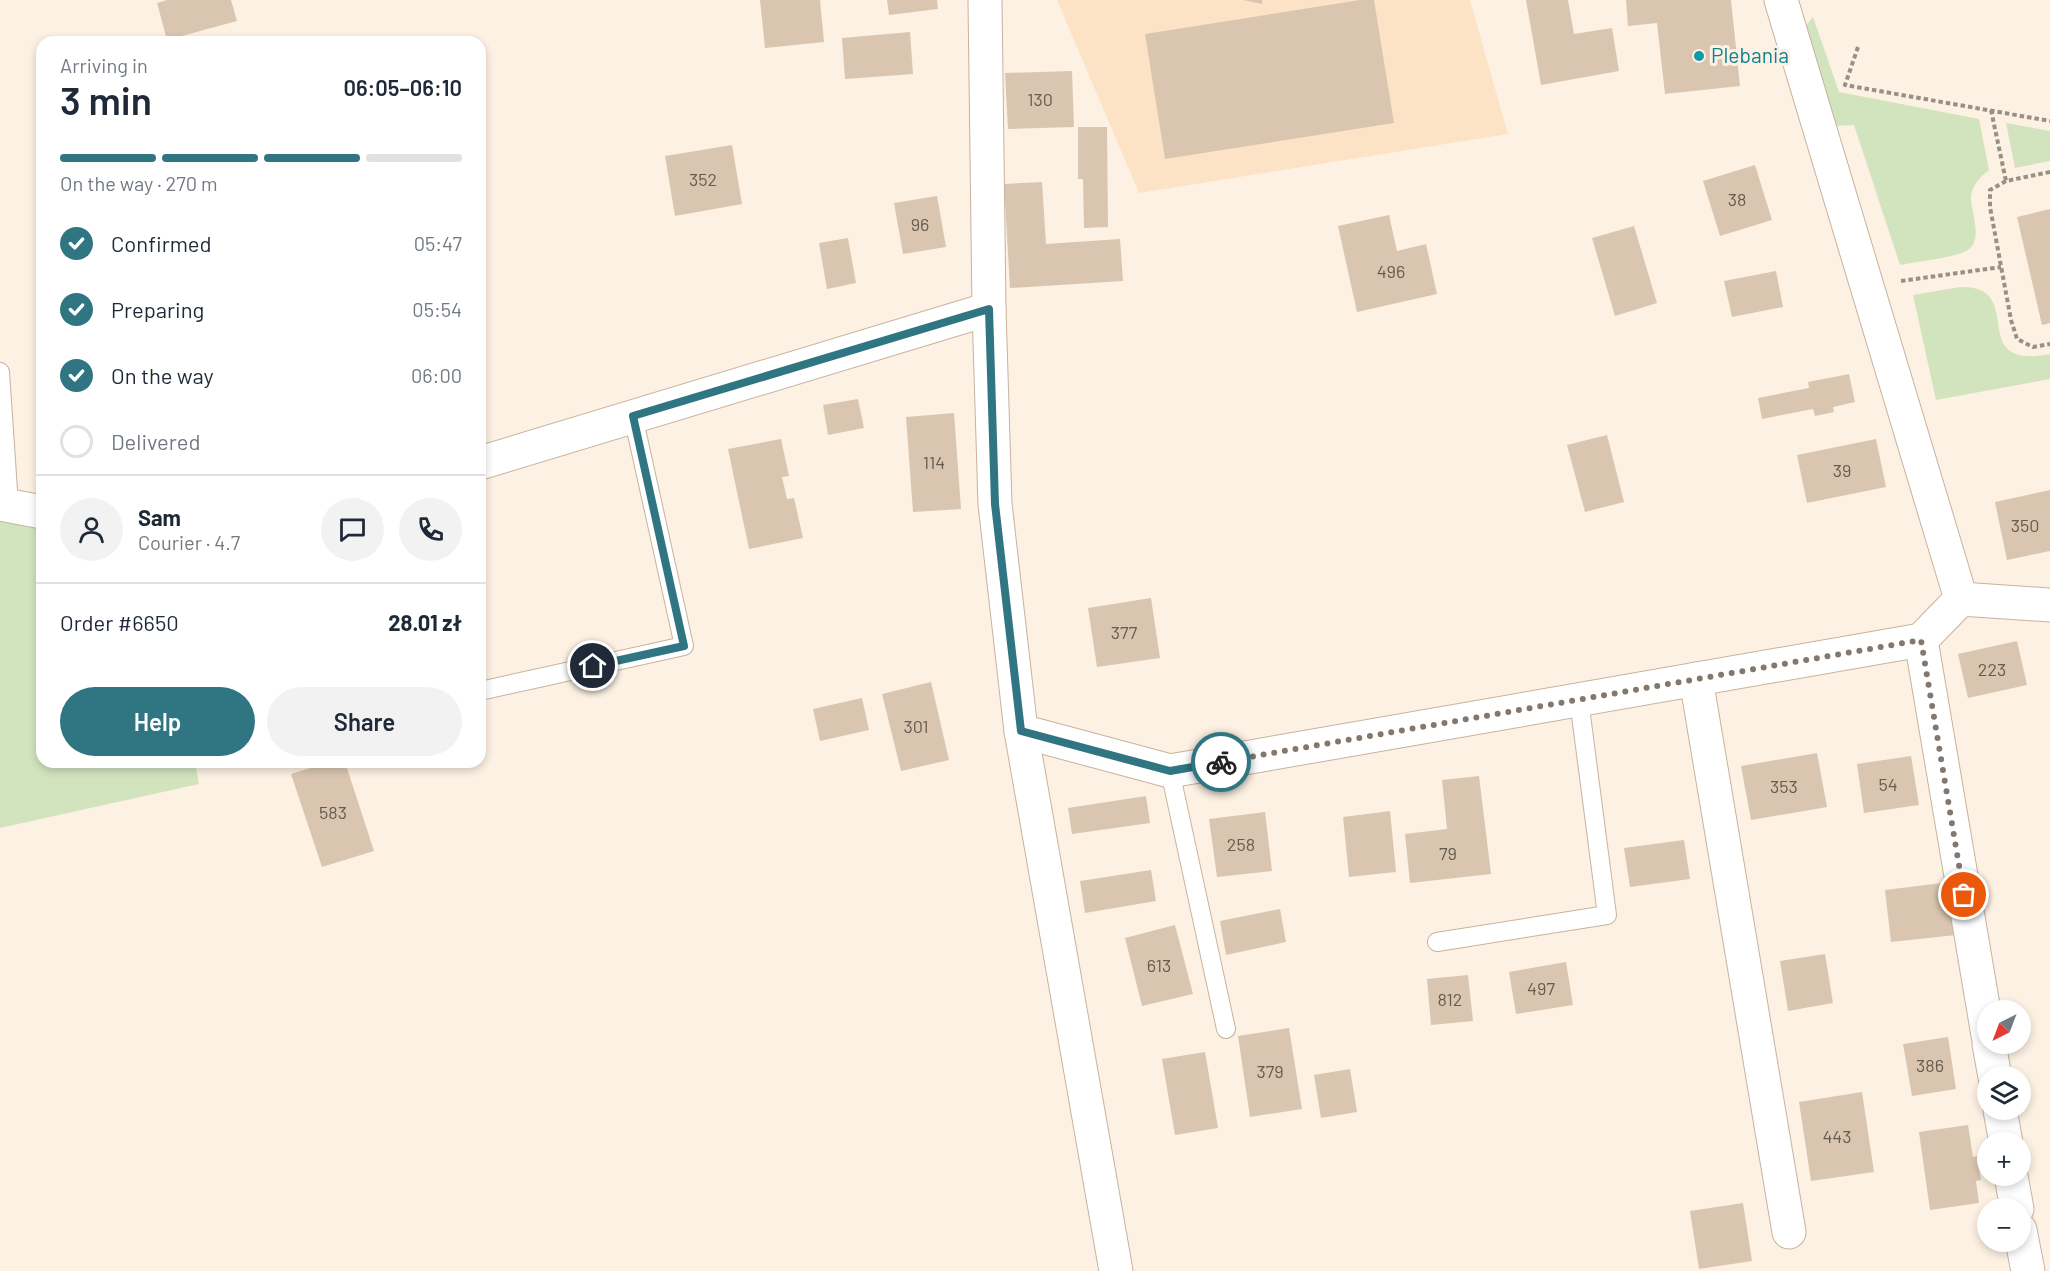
<!DOCTYPE html>
<html lang="en">
<head>
<meta charset="utf-8">
<style>
	:root { --surface:#fff; --page:#f2f2f3; --text:#1f2937; --muted:#747a83; --line:#e0e1e3; --accent:#307682 }
	body { margin:0; font-family:Barlow,sans-serif; background:var(--page); color:var(--text); height:100vh; display:flex; flex-direction:column; font-size:22px; white-space:nowrap }
	* { box-sizing:border-box; margin:0 }
	p { font-size:20px; color:var(--muted) }
	.icon { flex:none; width:33px; height:33px; fill:none; stroke:currentColor; stroke-width:2; stroke-linecap:round; stroke-linejoin:round }
	.map { position:relative; flex:1; overflow:hidden }
	.panel { position:absolute; left:36px; top:36px; width:450px; height:732px; display:flex; flex-direction:column; background:var(--surface); border-radius:18px; box-shadow:0 3px 9px #0003 }
	.panel>* { flex:none }
	.needle { width:39px; rotate:222deg }
	.controls { position:absolute; left:1977px; top:1000px; display:grid; gap:12px }
	.controls a { display:grid; place-items:center; width:54px; height:54px; border-radius:50%; background:var(--surface); box-shadow:0 3px 9px #0003; font-size:30px }
	.pin { position:absolute; display:grid; place-items:center; width:51px; height:51px; color:#fff; margin:-26px; border:3px solid #fff; border-radius:50%; box-shadow:0 2px 6px #0007 }
	.courier { position:absolute; display:grid; place-items:center; width:60px; height:60px; margin:-30px; border:4px solid #307682; border-radius:50%; background:#fff; color:#222; box-shadow:0 2px 8px #0007 }
	.overview em { font-style:normal; font-weight:600 }
	.overview div { display:flex; flex-direction:column-reverse }
	.overview { display:flex; align-items:center; justify-content:space-between; height:102px; padding:0 24px }
	h1 { font-size:39px; font-weight:600; line-height:45px }
	.bar { display:grid; grid-template-columns:repeat(4,1fr); gap:9px 6px; align-content:center; height:72px; padding:0 24px }
	.bar i { height:8px; border-radius:4px; background:var(--line) }
	.bar .current { background:var(--accent) }
	.bar p { grid-column:span 4 }
	.line { display:flex; align-items:center; gap:15px; padding:0 24px; border-top:2px solid var(--line) }
	.line div { flex:1 }
	.round { display:grid; place-items:center; flex:none; width:63px; height:63px; border-radius:32px; background:var(--page) }
	ol { padding:0 24px; list-style:none }
	li { display:flex; align-items:center; gap:18px; height:66px }
	li p { margin-inline-start:auto }
	li .icon { padding:6px; border-radius:50%; background:var(--accent); color:#fff; stroke-width:4 }
	li:last-child { color:var(--muted) }
	li i { width:33px; height:33px; border:3px solid var(--line); border-radius:50% }
	.cta { display:flex; gap:12px; margin-top:auto; padding:12px 24px }
	.cta a { flex:1; height:69px; border-radius:36px; background:var(--accent); color:#fff; font-size:24px; font-weight:600; line-height:69px; text-align:center }
	.cta a+a { background:var(--page); color:var(--text) }
	.map>svg:first-child { display:block }
	.built { fill:#fde3c6 }
	.green { fill:#d2e4be }
	.building { fill:#dac6b0 }
	.lines { fill:none; stroke-linecap:round; stroke-linejoin:round }
	.service-casing { stroke:#c7b39e; stroke-width:20 }
	.minor-casing { stroke:#c7b39e; stroke-width:35 }
	.path { stroke:#999085; stroke-width:4; stroke-dasharray:4.5 3; stroke-linecap:butt }
	.service { stroke:#fff; stroke-width:18 }
	.minor { stroke:#fff; stroke-width:33 }
	.done { stroke:#82786e; stroke-width:6; stroke-dasharray:0 10.8 }
	.route { stroke:#307682; stroke-width:8 }
	.culture-dot { fill:#0f9aa8; stroke:#fdf1e3; stroke-width:2 }
	.labels { text-anchor:middle; stroke-width:6; stroke-linejoin:round; paint-order:stroke }
	.number-label { font-size:18px; fill:#665b4f }
	.culture-label { font-size:21px; fill:#0d838f; stroke:#fdf1e3; text-anchor:start }
</style>
</head>
<body>
<div class="map">
<svg width="2050" height="1271" viewBox="0 0 2050 1271">
	<rect width="100%" height="100%" fill="#fdf1e3"/>
	<polygon class="built" points="1057,0 1470,0 1508,134 1139,193"/>
	<g class="green">
		<path d="M1813 17 1839 92 1979 119 1989 170C1980 177 1973 184 1971 196 1970 212 1986 243 1964 252 1945 259 1920 261 1900 265L1854 125 1833 126 1804 28Z"/>
		<polygon points="2006,123 2050,131 2050,161 2015,168"/>
		<path d="M1960 287C2029 285 1964 371 2050 354V379L1936 400 1913 295Z"/>
		<polygon points="0,518 42,528 42,762 195,762 199,784 0,828"/>
	</g>
	<g class="building">
		<polygon points="167,0 231,0 237,21 167,40 157,3"/>
		<polygon points="760,0 820,0 824,42 765,48"/>
		<polygon points="887,0 937,0 938,9 889,15"/>
		<polygon points="1243,0 1262,0 1262,4"/>
		<polygon points="1360,0 1374,0 1394,123 1165,159 1145,34"/>
		<polygon points="1526,0 1568,0 1574,34 1612,28 1619,71 1541,85"/>
		<polygon points="1626,0 1731,0 1740,86 1665,94 1657,23 1628,26"/>
		<polygon points="910,32 913,74 845,79 842,38"/>
		<polygon points="1072,71 1074,127 1008,129 1005,73"/>
		<polygon points="1078,127 1107,127 1108,227 1084,228 1083,179 1078,179"/>
		<polygon points="732,145 742,204 675,216 665,156"/>
		<polygon points="1755,165 1772,220 1720,236 1703,181"/>
		<polygon points="1042,182 1046,244 1120,239 1123,281 1010,288 1004,184"/>
		<polygon points="937,196 946,247 903,254 894,203"/>
		<polygon points="2050,209 2050,323 2042,325 2017,217"/>
		<polygon points="1389,215 1397,251 1426,244 1437,294 1357,312 1338,226"/>
		<polygon points="1634,226 1657,303 1615,316 1592,238"/>
		<polygon points="848,238 856,283 827,289 819,243"/>
		<polygon points="1776,271 1783,307 1732,317 1724,281"/>
		<polygon points="1849,374 1855,402 1833,407 1834,412 1815,416 1813,409 1762,419 1758,398 1809,388 1808,382"/>
		<polygon points="858,399 864,428 828,435 823,405"/>
		<polygon points="954,413 961,509 913,512 906,417"/>
		<polygon points="1607,435 1624,502 1585,512 1567,445"/>
		<polygon points="781,439 789,476 782,477 787,499 794,498 803,538 749,549 728,449"/>
		<polygon points="1876,439 1886,487 1807,503 1797,455"/>
		<polygon points="2050,490 2050,551 2007,560 1995,502"/>
		<polygon points="1151,598 1160,658 1097,667 1088,608"/>
		<polygon points="2017,641 2027,685 1968,698 1958,654"/>
		<polygon points="931,682 949,760 901,771 882,694"/>
		<polygon points="862,698 869,730 820,741 813,709"/>
		<polygon points="1817,753 1827,807 1751,820 1741,766"/>
		<polygon points="1911,756 1919,805 1864,813 1857,764"/>
		<polygon points="330,762 345,762 374,851 322,867 291,774"/>
		<polygon points="1479,776 1491,874 1410,883 1405,834 1447,829 1442,780"/>
		<polygon points="1146,796 1150,823 1072,834 1068,808"/>
		<polygon points="1390,811 1396,872 1349,877 1343,817"/>
		<polygon points="1265,812 1272,871 1217,877 1209,819"/>
		<polygon points="1684,840 1690,879 1630,887 1624,848"/>
		<polygon points="1151,870 1156,901 1085,913 1080,881"/>
		<polygon points="1950,882 1956,935 1891,942 1885,890"/>
		<polygon points="1280,909 1286,942 1226,955 1220,921"/>
		<polygon points="1175,925 1193,994 1142,1006 1125,938"/>
		<polygon points="1825,954 1833,1003 1788,1011 1780,961"/>
		<polygon points="1566,962 1573,1005 1516,1014 1509,972"/>
		<polygon points="1468,975 1473,1021 1431,1025 1427,979"/>
		<polygon points="1289,1028 1302,1109 1250,1117 1238,1036"/>
		<polygon points="1948,1037 1956,1089 1912,1096 1903,1044"/>
		<polygon points="1205,1052 1218,1128 1175,1135 1162,1059"/>
		<polygon points="1350,1069 1357,1112 1321,1118 1314,1075"/>
		<polygon points="1862,1092 1874,1172 1811,1181 1799,1102"/>
		<polygon points="1968,1125 1973,1157 1977,1156 1981,1180 1976,1181 1979,1203 1930,1210 1919,1132"/>
		<polygon points="1743,1203 1752,1261 1699,1269 1690,1211"/>
	</g>
	<g class="lines">
		<defs>
			<g id="service">
				<polyline points="0,372 9,505"/>
				<polyline points="480,691 684,646 633,416"/>
				<polyline points="1170,771 1226,1029"/>
				<polyline points="1437,942 1607,915 1579,700"/>
			</g>
			<g id="minor">
				<polyline points="985,0 989,309 995,504 1021,731 1116,1271"/>
				<polyline points="1781,0 1961,599"/>
				<polyline points="480,463 989,309"/>
				<polyline points="0,504 42,512"/>
				<polyline points="1921,640 1988,1035"/>
				<polyline points="1696,679 1789,1232"/>
				<polyline points="1021,731 1170,771 1921,640 1961,599 2050,605"/>
				<polyline points="1989,1044 1995,1077"/>
				<polyline points="2000,1110 2006,1143"/>
				<polyline points="2011,1176 2017,1209"/>
				<polyline points="2020,1230 2028,1271"/>
			</g>
		</defs>
		<use href="#service" class="service-casing"/>
		<use href="#minor" class="minor-casing"/>
		<g class="path">
			<polyline points="1858,47 1845,85 2050,121"/>
			<polyline points="1991,110 2006,181"/>
			<polyline points="2050,172 2006,181 1990,190 1990,207 2011,320 2017,339 2033,347 2050,344"/>
			<polyline points="1901,281 2001,267"/>
		</g>
		<use href="#service" class="service"/>
		<use href="#minor" class="minor"/>
	</g>
	<g class="lines">
		<polyline class="done" points="1221,762 1921,640 1964,895"/>
		<polyline class="route" points="593,666 684,646 633,416 989,309 995,504 1021,731 1170,771 1221,762"/>
	</g>
	<circle class="culture-dot" cx="1699" cy="56" r="6"/>
	<g class="labels">
		<g class="number-label">
			<text x="1040" y="106">130</text>
			<text x="703" y="186">352</text>
			<text x="1737" y="206">38</text>
			<text x="920" y="231">96</text>
			<text x="1391" y="278">496</text>
			<text x="934" y="469">114</text>
			<text x="1842" y="477">39</text>
			<text x="2025" y="532">350</text>
			<text x="1124" y="639">377</text>
			<text x="1992" y="676">223</text>
			<text x="916" y="733">301</text>
			<text x="1888" y="791">54</text>
			<text x="1784" y="793">353</text>
			<text x="333" y="819">583</text>
			<text x="1241" y="851">258</text>
			<text x="1448" y="860">79</text>
			<text x="1159" y="972">613</text>
			<text x="1541" y="995">497</text>
			<text x="1450" y="1006">812</text>
			<text x="1930" y="1072">386</text>
			<text x="1270" y="1078">379</text>
			<text x="1837" y="1143">443</text>
		</g>
		<g class="culture-label">
			<text x="1711" y="63">Plebania</text>
		</g>
	</g>
</svg>
<div class="controls">
<a><svg class="needle" viewBox="-14 -14 28 28"><path d="M0-13l5 13h-10z" fill="#e53935"/><path d="M0 13l5-13h-10z" fill="#747a83"/></svg></a>
<a><svg class="icon" aria-label="layers" viewBox="0 0 24 24"><path d="M12 4l9 5-9 5-9-5zM3 14l9 5 9-5"/></svg></a>
<a>+</a>
<a>−</a>
</div>
<div class="pin" style="left:1964px;top:895px;background:#ea580c"><svg class="icon" aria-label="bag" viewBox="0 0 24 24"><path d="M5 8h14l-1 12H6zM9 8a3 3 0 0 1 6 0"/></svg></div>
<div class="pin" style="left:593px;top:666px;background:#1f2937"><svg class="icon" aria-label="home" viewBox="0 0 24 24"><path d="M3 11l9-7 9 7M6 9v11h12V9"/></svg></div>
<div class="courier" style="left:1221px;top:762px"><svg class="icon" aria-label="bike" viewBox="0 0 24 24"><circle cx="6" cy="16" r="4"/><circle cx="18" cy="16" r="4"/><path d="M6 16l4-8h5l3 8M10 8l3 8H6M13 5h3"/></svg></div>
<section class="panel">
<div class="overview"><div><h1>3 min</h1><p>Arriving in</p></div><em>06:05–06:10</em></div>
<div class="bar"><i class="current"></i><i class="current"></i><i class="current"></i><i></i><p>On the way · 270 m</p></div>
<ol>
<li><svg class="icon" aria-label="check" viewBox="0 0 24 24"><path d="M5 12l5 5 9-10"/></svg>Confirmed<p>05:47</p></li>
<li><svg class="icon" aria-label="check" viewBox="0 0 24 24"><path d="M5 12l5 5 9-10"/></svg>Preparing<p>05:54</p></li>
<li><svg class="icon" aria-label="check" viewBox="0 0 24 24"><path d="M5 12l5 5 9-10"/></svg>On the way<p>06:00</p></li>
<li><i></i>Delivered</li>
</ol>
<div class="line" style="height:108px"><a class="round"><svg class="icon" aria-label="person" viewBox="0 0 24 24"><circle cx="12" cy="8" r="4"/><path d="M4 21q1-7 8-7t8 7"/></svg></a><div><b>Sam</b><p>Courier · 4.7</p></div><a class="round"><svg class="icon" aria-label="chat" viewBox="0 0 24 24"><path d="M4 5h16v11H9l-5 4z"/></svg></a><a class="round"><svg class="icon" aria-label="phone" viewBox="0 0 24 24"><path d="M5 4h4l2 5-3 2q2 4 5 5l2-3 5 2v4C11 20 4 13 5 4z"/></svg></a></div>
<div class="line" style="height:78px"><div>Order #6650</div><b>28.01 zł</b></div>
<div class="cta"><a>Help</a><a>Share</a></div>
</section>
</div>
</body>
</html>
